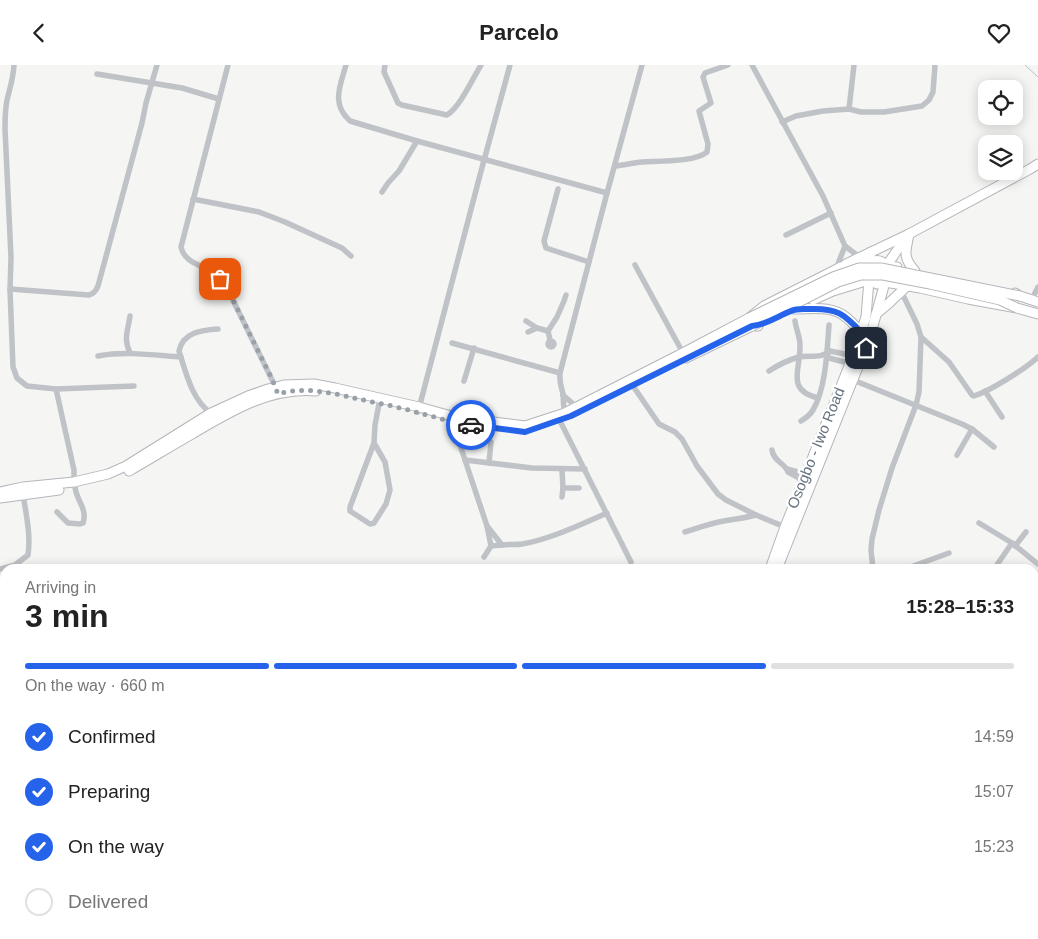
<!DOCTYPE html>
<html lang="en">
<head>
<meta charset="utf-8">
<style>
	:root { --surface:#fff; --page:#f2f2f2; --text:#222; --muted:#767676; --line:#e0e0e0; --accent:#2563eb }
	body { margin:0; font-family:Helvetica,sans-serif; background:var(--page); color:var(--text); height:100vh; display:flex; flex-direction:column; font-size:19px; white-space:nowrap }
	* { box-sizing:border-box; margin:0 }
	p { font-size:16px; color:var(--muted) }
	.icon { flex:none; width:28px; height:28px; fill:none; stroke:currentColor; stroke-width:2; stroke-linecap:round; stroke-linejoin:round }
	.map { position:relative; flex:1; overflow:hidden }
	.side { position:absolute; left:0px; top:499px; width:1039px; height:376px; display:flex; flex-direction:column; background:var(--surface); border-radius:15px 15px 0 0; box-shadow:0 2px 12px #0003 }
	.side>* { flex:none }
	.tools { position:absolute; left:978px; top:15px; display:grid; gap:10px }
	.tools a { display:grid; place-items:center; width:45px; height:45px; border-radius:10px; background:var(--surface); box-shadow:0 2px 12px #0003; font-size:25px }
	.pin { position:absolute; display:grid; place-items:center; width:42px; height:42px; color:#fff; margin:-21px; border-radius:10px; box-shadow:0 2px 8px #0006 }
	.courier { position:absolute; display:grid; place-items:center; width:50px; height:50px; margin:-25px; border:4px solid #2563eb; border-radius:50%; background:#fff; color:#222; box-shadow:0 1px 6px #0007 }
	.head em { font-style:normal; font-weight:600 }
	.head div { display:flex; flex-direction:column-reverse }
	.head { display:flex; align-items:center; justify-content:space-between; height:85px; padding:0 25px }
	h1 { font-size:32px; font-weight:600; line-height:38px }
	.bar { display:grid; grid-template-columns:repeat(4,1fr); gap:8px 5px; align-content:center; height:60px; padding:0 25px }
	.bar i { height:6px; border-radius:4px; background:var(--line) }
	.bar .selected { background:var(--accent) }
	.bar p { grid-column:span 4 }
	ol { padding:0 25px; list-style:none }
	li { display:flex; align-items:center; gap:15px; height:55px }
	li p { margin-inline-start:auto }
	li .icon { padding:5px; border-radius:50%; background:var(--accent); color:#fff; stroke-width:4 }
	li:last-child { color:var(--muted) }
	li i { width:28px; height:28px; border:2px solid var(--line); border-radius:50% }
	header { display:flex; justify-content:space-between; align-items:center; height:65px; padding:0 25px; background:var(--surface); font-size:22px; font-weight:600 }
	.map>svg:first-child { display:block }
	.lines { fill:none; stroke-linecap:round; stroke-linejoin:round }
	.stream { stroke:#b7c1c5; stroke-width:1 }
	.primary-casing { stroke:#b3b6ba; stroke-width:11 }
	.street { stroke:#bfc2c6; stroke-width:5.5 }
	.primary { stroke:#fff; stroke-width:9 }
	.primary-bridge-casing { stroke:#b3b6ba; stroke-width:11; stroke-linecap:butt }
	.primary-bridge { stroke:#fff; stroke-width:9 }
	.done { stroke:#99a1a8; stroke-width:5; stroke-dasharray:0 9 }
	.route { stroke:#2563eb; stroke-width:6 }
	.labels { text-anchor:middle; stroke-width:5; stroke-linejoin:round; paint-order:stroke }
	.street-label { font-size:15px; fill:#687480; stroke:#fff }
</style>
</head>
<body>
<header><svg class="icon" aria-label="back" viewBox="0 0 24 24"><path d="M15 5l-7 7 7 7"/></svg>Parcelo<svg class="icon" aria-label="heart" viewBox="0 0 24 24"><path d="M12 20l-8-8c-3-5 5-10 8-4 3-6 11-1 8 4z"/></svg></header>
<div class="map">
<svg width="1038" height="874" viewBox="0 0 1038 874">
	<rect width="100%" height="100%" fill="#f5f5f3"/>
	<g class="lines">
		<polyline class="stream" points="1025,0 1038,12"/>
		<defs>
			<g id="primary">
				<path d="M909 169C906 186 902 192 915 206"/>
				<polyline points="846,199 909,169 1030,104 1038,99"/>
				<polyline points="887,200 907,171"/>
				<polyline points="1015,228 1020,231 1038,237"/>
				<polyline points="813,235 833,226 869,215 877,219 885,217 920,223 968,234 1017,243 1038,249"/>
				<path d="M794 244C812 244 832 240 847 253 852 257 856 262 861 267"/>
				<polyline points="876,249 888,239 907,221"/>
				<polyline points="686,293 752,261 758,261"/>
				<path d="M129 406C150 394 171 381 192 369 231 346 270 322 316 326"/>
				<path d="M0 427 23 422 74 417 108 409 126 401 211 348 248 331 268 324 284 320 314 319 335 323 419 342 455 352 525 361 565 348 683 288 749 253 764 241 841 202 869 199C879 192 880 197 889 200 892 201 895 202 897 202"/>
				<polyline points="0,433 59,425"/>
				<polyline points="770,504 785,462 853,291 866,252 869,215 867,209 867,206 869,199 871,187"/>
				<polyline points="777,504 870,272 885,217 887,215"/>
				<polyline points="811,874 811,870"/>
				<polyline points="818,874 818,870"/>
			</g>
		</defs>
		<use href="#primary" class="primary-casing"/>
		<g class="street">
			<path d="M14 0C13 15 10 22 7 35 5 45 5 54 5 64L11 192 10 225 13 302 17 313 27 321 56 324 134 321"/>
			<path d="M228 0 181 182C184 196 198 199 208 205 216 210 221 216 227 223L276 323"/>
			<path d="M346 0C340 21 331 39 350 56L417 76 607 128"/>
			<path d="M385 0 384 7 398 38 402 40 447 50C460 42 473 13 481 0"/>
			<polyline points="752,0 823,131 845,181 862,194"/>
			<polyline points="97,9 182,23 219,34"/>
			<polyline points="849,44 854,0"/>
			<polyline points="782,57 796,51 823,46 849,44 861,47 884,47 922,41 929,35 933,27 935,0"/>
			<path d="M615 101C624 100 633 98 642 97 658 96 696 97 707 87L708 79 699 46 711 38 703 12 705 8 728 0"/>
			<polyline points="558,124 544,176 546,183 589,197"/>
			<polyline points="382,127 388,118 399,106 417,76"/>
			<polyline points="193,134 259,147 285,157 331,178 342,183 351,191"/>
			<polyline points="786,170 831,148"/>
			<polyline points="635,200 683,288"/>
			<polyline points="836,204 845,181"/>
			<path d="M10 224 89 230C94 229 96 226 98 221L142 58 146 38 157 0"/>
			<polyline points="1032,234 1038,222"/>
			<path d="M130 251C128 266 123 273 130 288"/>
			<polyline points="526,256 537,263 548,266"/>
			<path d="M795 256C796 264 800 272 800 280 801 304 785 325 818 333"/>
			<polyline points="528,267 537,263"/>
			<path d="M921 272 949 297 972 330 974 331C990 326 1025 304 1038 292"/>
			<polyline points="550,275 548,266 557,252 564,236 566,230"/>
			<circle cx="551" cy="279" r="3"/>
			<polyline points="452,278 560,308"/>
			<polyline points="827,290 829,293 852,299"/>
			<path d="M98 291C126 286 153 290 181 292"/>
			<path d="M769 306C778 300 788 295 799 292 808 290 822 294 830 286L854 291"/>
			<polyline points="853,315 962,359 972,364 994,382"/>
			<polyline points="464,316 474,283"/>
			<polyline points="633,321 659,359 675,367 682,374 697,401 718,429 726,435 756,450 785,462"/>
			<polyline points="56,324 74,405 74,417"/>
			<polyline points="985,326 1002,352"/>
			<polyline points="563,330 572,338 578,348"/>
			<polyline points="418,347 480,110 510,0"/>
			<path d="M211 348C192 335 186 308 179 286 183 267 202 265 218 264"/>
			<path d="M568 352C562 344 564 337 563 329 561 321 559 316 560 308L607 128 642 0"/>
			<polyline points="560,356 631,497"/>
			<path d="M801 356C806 353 810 350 813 345 826 323 827 286 829 260"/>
			<path d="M453 358 457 371 487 461 502 480C508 479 515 480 522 479 551 474 579 460 607 448"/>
			<polyline points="374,378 385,397 390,425 386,439 374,458 370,459 350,446 350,442 374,378 375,360 379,339"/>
			<path d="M772 385C773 396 785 398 788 407L803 415"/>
			<polyline points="957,390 972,364"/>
			<polyline points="465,395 532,403 585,404"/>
			<polyline points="489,398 491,377"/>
			<polyline points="787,404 805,409"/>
			<polyline points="563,423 579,423"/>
			<polyline points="562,432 563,423 562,405"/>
			<path d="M57 447 68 458 80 459 83 458C88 444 76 435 75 422"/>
			<polyline points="979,458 1012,478 1038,499"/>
			<polyline points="487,461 491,481"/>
			<path d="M685 467C698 463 711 458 724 456 735 454 745 453 756 450"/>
			<polyline points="1015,481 1026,467"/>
			<polyline points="484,492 491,481 502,480"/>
			<path d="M0 504 15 500 28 490C31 470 26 449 23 429"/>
			<polyline points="873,504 871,485 872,474 879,445 892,403 916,340 919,327 921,272 917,259 901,226"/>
			<polyline points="905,504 949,488"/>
			<polyline points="994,504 1012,478"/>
			<polyline points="0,516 5,531"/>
			<polyline points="0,534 5,545"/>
			<polyline points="1034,586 1038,582"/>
			<polyline points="0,651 5,648"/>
			<polyline points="0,753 5,750"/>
			<polyline points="0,758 5,755"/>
			<polyline points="1034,812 1038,812"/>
			<polyline points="0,829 5,826"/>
			<polyline points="182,870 184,874"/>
			<polyline points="189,870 192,874"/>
			<polyline points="251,870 253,874"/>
			<polyline points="304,870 306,874"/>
			<polyline points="382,870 384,874"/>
			<polyline points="631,870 631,874"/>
			<polyline points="26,874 34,870"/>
			<polyline points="170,874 176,870"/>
		</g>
		<use href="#primary" class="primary"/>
		<defs>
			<g id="primary-bridge">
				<polyline points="749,253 833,212 859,203 881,203 1020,231"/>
				<polyline points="752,261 838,217 861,210 883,210 930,219 1000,235 1017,243"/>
			</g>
		</defs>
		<use href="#primary-bridge" class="primary-bridge-casing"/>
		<use href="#primary-bridge" class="primary-bridge"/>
	</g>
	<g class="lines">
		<path class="done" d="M220 214 227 223 272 314 278 329C305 321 332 328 358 334 378 338 399 342 419 348 436 352 453 358 471 360"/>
		<path class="route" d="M471 360 525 367 571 351 752 261C766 260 778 251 791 246 797 243 804 244 810 244 837 243 844 249 861 267L850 298 858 301 866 283"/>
	</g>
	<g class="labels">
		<g class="street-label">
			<text transform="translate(816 383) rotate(-68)" y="5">Osogbo - Iwo Road</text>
		</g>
	</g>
</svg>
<div class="tools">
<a><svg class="icon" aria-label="locate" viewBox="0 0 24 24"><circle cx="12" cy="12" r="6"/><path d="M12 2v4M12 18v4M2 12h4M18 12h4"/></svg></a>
<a><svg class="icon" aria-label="layers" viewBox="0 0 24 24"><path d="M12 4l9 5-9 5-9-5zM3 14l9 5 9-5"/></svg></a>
</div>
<div class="pin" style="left:220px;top:214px;background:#ea580c"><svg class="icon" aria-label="bag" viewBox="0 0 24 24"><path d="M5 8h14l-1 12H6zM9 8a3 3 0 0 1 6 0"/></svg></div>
<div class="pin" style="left:866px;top:283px;background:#1f2937"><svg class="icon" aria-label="home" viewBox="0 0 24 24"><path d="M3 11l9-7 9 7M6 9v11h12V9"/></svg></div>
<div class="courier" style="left:471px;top:360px"><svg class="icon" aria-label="car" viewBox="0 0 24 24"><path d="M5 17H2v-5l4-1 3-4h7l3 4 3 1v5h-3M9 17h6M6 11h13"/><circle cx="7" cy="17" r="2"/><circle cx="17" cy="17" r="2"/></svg></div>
<section class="side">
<div class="head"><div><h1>3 min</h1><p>Arriving in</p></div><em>15:28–15:33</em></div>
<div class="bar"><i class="selected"></i><i class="selected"></i><i class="selected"></i><i></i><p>On the way · 660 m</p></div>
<ol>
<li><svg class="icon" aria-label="check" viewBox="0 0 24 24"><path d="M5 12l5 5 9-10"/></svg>Confirmed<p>14:59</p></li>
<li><svg class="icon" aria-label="check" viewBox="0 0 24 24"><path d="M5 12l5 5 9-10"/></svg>Preparing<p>15:07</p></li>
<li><svg class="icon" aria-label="check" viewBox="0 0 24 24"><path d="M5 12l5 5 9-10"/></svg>On the way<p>15:23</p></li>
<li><i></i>Delivered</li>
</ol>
</section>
</div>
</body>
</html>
